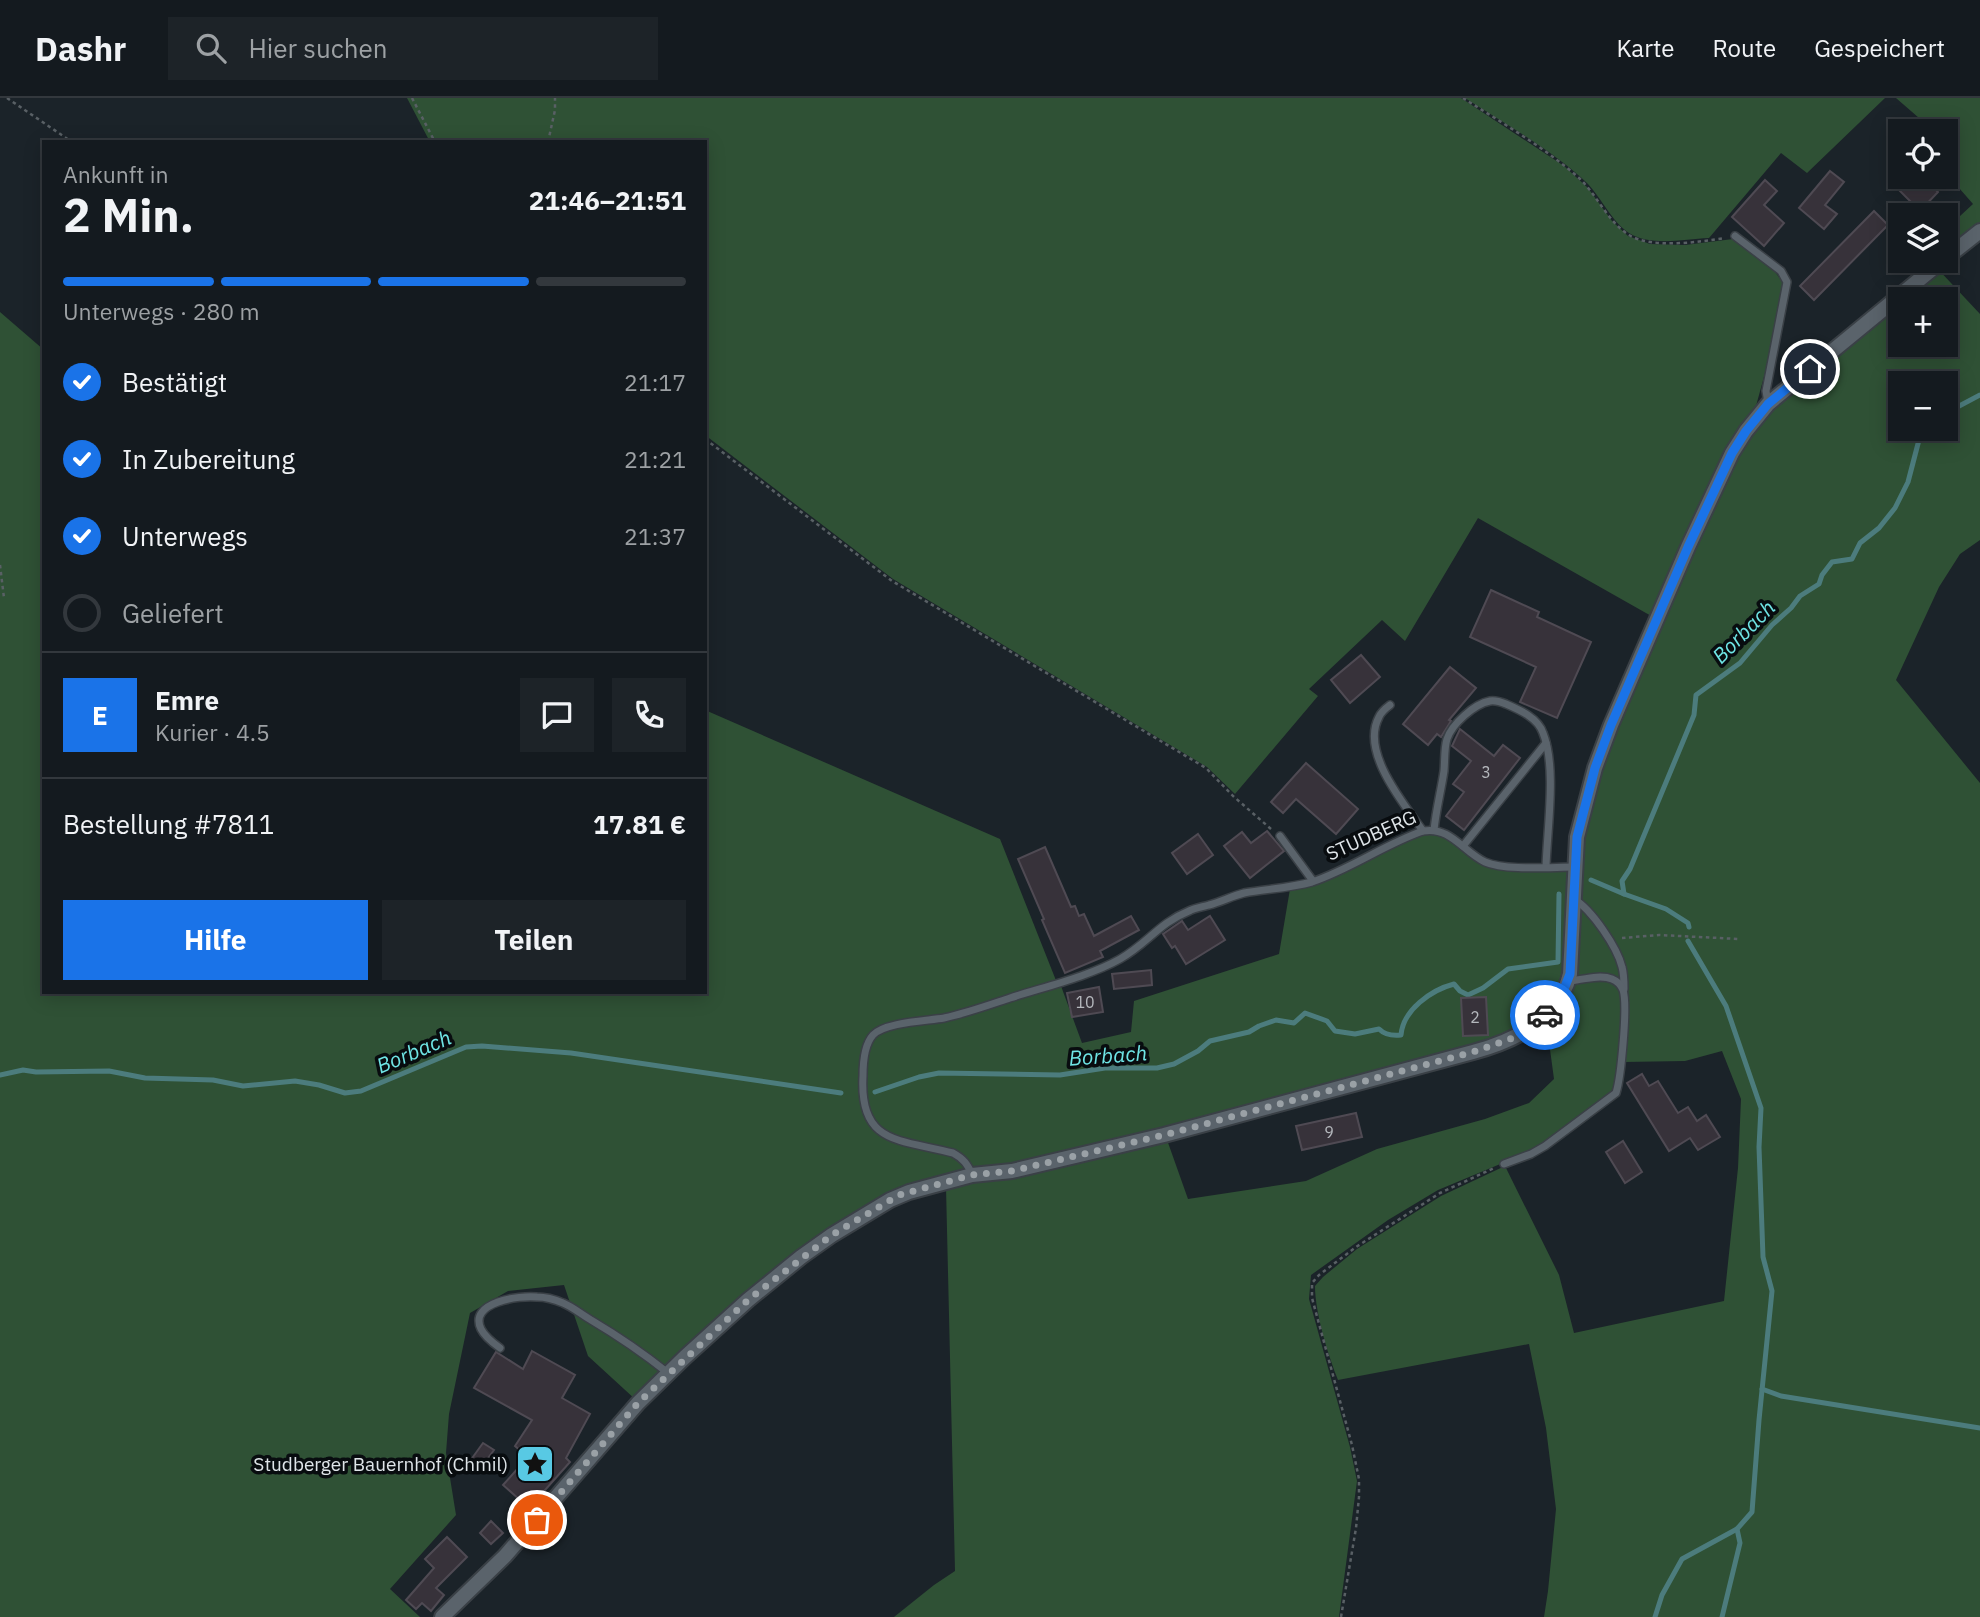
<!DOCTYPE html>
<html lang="de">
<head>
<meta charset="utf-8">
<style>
	:root { --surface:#141a1f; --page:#1d2328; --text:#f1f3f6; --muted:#9da1a4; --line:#33383d; --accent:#1a73e8 }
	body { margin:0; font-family:"IBM Plex Sans",sans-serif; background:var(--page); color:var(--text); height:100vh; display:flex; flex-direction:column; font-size:26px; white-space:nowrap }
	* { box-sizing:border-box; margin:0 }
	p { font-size:23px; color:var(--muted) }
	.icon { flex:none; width:38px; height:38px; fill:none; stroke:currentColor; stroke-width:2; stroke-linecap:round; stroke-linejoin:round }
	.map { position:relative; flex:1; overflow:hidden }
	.side { position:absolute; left:42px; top:42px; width:665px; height:854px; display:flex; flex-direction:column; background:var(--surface); border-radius:0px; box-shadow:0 4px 18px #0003,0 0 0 2px var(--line) }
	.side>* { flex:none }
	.controls { position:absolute; left:1888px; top:21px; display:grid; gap:14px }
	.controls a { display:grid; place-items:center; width:70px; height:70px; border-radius:0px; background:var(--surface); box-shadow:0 4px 18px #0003,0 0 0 2px var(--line); font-size:35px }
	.pin { position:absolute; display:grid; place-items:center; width:60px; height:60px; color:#fff; margin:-30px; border:4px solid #fff; border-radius:50%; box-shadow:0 2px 7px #0007 }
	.courier { position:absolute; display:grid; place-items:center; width:70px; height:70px; margin:-35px; border:5px solid #1a73e8; border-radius:50%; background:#fff; color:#222; box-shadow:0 2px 9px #0007 }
	.headline em { font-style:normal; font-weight:700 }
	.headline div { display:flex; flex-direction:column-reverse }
	.headline { display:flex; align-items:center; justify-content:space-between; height:119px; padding:0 21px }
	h1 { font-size:46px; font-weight:700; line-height:52px }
	.bar { display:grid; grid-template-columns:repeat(4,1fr); gap:10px 7px; align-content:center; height:84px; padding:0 21px }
	.bar i { height:9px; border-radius:5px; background:var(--line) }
	.bar .current { background:var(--accent) }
	.bar p { grid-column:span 4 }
	.line { display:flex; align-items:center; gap:18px; padding:0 21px; border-top:2px solid var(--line) }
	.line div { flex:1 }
	.round { display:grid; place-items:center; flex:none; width:74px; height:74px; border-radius:0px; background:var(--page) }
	ol { padding:0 21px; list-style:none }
	li { display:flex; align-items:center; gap:21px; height:77px }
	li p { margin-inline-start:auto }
	li .icon { padding:7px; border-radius:50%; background:var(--accent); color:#fff; stroke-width:4 }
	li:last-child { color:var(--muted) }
	li i { width:38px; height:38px; border:4px solid var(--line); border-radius:50% }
	.cta { display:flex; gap:14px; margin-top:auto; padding:14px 21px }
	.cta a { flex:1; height:80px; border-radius:0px; background:var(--accent); color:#fff; font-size:28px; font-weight:700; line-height:80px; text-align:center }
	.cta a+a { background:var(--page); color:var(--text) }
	header { display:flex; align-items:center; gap:42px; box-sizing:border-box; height:98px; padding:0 35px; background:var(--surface); border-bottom:2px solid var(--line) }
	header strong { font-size:33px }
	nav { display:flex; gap:38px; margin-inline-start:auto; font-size:24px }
	.search { width:490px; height:63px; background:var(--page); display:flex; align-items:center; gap:18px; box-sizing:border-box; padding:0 24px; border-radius:0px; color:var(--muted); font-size:26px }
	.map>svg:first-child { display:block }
	.green { fill:#2f5135; fill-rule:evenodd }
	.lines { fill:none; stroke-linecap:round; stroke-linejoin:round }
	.stream { stroke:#4c7c7d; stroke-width:5 }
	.building { fill:#37323a; stroke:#4f4a53; stroke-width:2 }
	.service-casing { stroke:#3a4046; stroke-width:10 }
	.minor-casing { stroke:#3a4046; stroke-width:18 }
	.path { stroke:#596065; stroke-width:2.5; stroke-dasharray:3.5 3.5; stroke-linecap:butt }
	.service { stroke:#5a636b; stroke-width:7 }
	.minor { stroke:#5a636b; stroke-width:14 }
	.done { stroke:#9aa1a6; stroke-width:7; stroke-dasharray:0 12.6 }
	.route { stroke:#1a73e8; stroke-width:9 }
	.labels { text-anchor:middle; stroke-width:7; stroke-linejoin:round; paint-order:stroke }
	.number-label { font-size:16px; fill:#b5b8bd }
	.street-label { font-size:19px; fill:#dfe5e9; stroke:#080c0f }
	.poi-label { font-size:19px; fill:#dfe5e9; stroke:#080c0f; text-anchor:end }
	.water-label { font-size:21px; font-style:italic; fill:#6fe5e5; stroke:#080c0f }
</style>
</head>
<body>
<header>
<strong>Dashr</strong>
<div class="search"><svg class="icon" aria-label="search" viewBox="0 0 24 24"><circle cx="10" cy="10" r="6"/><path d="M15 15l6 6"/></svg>Hier suchen</div>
<nav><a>Karte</a><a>Route</a><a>Gespeichert</a></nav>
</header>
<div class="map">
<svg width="1980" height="1519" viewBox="0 0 1980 1519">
	<rect width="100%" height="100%" fill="#1b2329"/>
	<g class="green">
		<path d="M407 0H1461L1564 68 1588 90 1612 123 1628 138 1650 146 1685 147 1733 141C1751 154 1773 165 1783 186L1768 264 1756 308 1714 379 1653 519 1478 420 1405 543 1382 522 1309 591 1318 598 1235 696 1207 669 893 481 705 337V44H430Z"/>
		<path d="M1465 0H1885L1807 75 1781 55 1709 140C1684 141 1652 149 1629 135 1612 124 1602 101 1588 86 1555 54 1504 25 1465 0Z"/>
		<polygon points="1896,0 1980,0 1980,131 1946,158 1946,131 1973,106 1946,75 1946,33 1934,33"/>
		<path d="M1936 169 1980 216V442L1960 456 1939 489 1896 582 1980 685V1519H1544L1548 1493 1556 1411 1546 1330 1529 1246 1338 1282C1328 1257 1315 1215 1315 1188L1323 1179 1357 1151 1441 1098 1505 1068 1559 1177 1574 1235 1724 1203 1738 1070 1741 1001 1722 953 1685 963 1623 964 1626 900 1613 880 1571 882 1583 742 1599 672 1725 381 1750 339 1773 309ZM1900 201H1946V247H1900ZM1900 285H1946V331H1900Z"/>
		<path d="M0 214 44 252V894H705V612L1000 741 1057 885 942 917 876 932C871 945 864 959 860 972 858 981 860 991 861 999 869 1069 948 1029 970 1076L887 1096 636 1302 588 1258 564 1187 508 1193 470 1215 449 1316 446 1355 456 1417 390 1491 420 1519H0Z"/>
		<polygon points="1433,735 1449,740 1480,763 1572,771 1570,858 1556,903 1514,938 1164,1034 973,1075 968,1063 962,1057 895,1038 875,1026 866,1007 866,964 872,943 878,936 884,933 966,917 1061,888 1082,945 1131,934 1134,903 1279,856 1290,791 1358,767 1412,740"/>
		<polygon points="1607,880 1622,891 1620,964 1613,995 1592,1008 1543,1046 1529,1054 1438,1092 1388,1122 1311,1177 1309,1201 1350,1349 1357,1383 1339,1519 894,1519 934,1487 955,1473 946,1089 1166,1039 1188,1101 1306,1083 1377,1051 1485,1021 1529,1005 1554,981 1549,944 1537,927 1568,885"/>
	</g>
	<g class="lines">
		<g class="stream">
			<polyline points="1946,315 1980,297"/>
			<polyline points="1591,782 1624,796 1622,783 1630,771 1694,617 1696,597 1740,565 1772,527 1791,510 1800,498 1819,486 1822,477 1832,464 1852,461 1860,445 1879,430 1895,410 1908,384 1920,338 1927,331"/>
			<polyline points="1624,796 1666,811 1688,825 1689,829"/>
			<polyline points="0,977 23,972 36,974 109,973 145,980 213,982 243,988 295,983 319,987 345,995 361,993 466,949 482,948 571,955 841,995"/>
			<path d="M875 994 919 979 939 975 1060 977 1105 970H1157L1174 966 1198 953 1210 943 1249 934 1259 928 1276 922 1294 925 1305 915 1327 923 1335 933 1355 936 1379 931C1385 937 1392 938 1401 937 1403 912 1431 892 1454 886L1460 893 1468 897 1483 890 1508 871 1558 864 1559 796"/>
			<polyline points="1762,1291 1781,1298 1980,1330"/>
			<polyline points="1655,1519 1662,1497 1682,1461 1737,1431 1752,1414 1759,1322 1772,1193 1763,1159 1759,1049 1761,1010 1726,908 1688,843"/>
			<polyline points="1722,1519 1740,1445 1737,1431"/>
		</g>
	</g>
	<g class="building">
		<polygon points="1830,73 1844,84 1825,107 1837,116 1824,131 1799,110"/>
		<polygon points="1912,79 1923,79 1938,94 1920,113 1899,92"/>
		<polygon points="1765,82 1777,93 1764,107 1784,125 1764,148 1732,119"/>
		<polygon points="1874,113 1888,127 1814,202 1800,188"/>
		<polygon points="1491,492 1539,514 1537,519 1591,544 1557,620 1520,604 1536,569 1470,539"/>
		<polygon points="1361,557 1380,579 1350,605 1331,582"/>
		<polygon points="1450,569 1476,590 1449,622 1451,623 1441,639 1437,636 1428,647 1403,626"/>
		<polygon points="1460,631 1494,658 1503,647 1520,660 1464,732 1446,718 1464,694 1453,686 1471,663 1452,648"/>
		<polygon points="1306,665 1358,711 1336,736 1296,701 1283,715 1271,704"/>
		<polygon points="1267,733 1284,753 1250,780 1224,748 1242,734 1251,745"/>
		<polygon points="1198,736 1213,757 1187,776 1172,755"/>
		<polygon points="1045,749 1071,809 1075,808 1079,818 1084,816 1094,838 1131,818 1139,832 1100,853 1103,859 1065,875 1042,822 1044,821 1018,761"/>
		<polygon points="1210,818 1225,842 1186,866 1175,848 1172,850 1163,836 1182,823 1188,832"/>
		<polygon points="1151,872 1152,887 1114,891 1112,876"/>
		<polygon points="1099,889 1103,914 1072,919 1067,895"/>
		<polygon points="1486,899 1488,937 1463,938 1461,900"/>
		<polygon points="1642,976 1649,988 1658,983 1678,1015 1688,1009 1697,1023 1706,1017 1720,1039 1698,1052 1690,1040 1669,1053 1627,985"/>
		<polygon points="1356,1015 1362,1039 1302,1052 1296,1028"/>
		<polygon points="1623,1043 1642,1074 1625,1085 1606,1054"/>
		<polygon points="532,1253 575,1277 562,1300 590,1316 566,1360 570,1364 529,1410 503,1387 528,1359 515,1348 532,1322 474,1290 496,1254 523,1271"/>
		<polygon points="483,1345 494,1352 480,1371 470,1363"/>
		<polygon points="491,1423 503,1435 491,1446 480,1435"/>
		<polygon points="447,1439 467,1459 436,1490 444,1497 431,1513 422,1505 416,1511 406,1502 434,1470 425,1461"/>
	</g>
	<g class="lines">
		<defs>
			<g id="service">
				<polyline points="1735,138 1781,173 1787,184 1766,293 1768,305"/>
				<path d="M1390 607C1386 610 1381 614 1379 619 1360 654 1404 706 1423 733"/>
				<path d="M1434 732C1436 712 1441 693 1444 673 1445 663 1444 651 1447 641 1452 626 1474 606 1490 603 1496 602 1501 604 1506 606 1520 612 1538 620 1543 635 1557 669 1547 732 1546 769"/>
				<polyline points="1280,738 1313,783"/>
				<polyline points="1463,748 1546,645"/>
				<path d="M1574 801C1592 812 1617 849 1622 869 1624 876 1624 884 1624 891"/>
				<path d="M1504 1066 1531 1056 1545 1048 1616 995C1621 979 1628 907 1623 892 1621 887 1617 883 1612 881 1600 876 1581 882 1569 883"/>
				<path d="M972 1076C967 1066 964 1061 953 1055 900 1041 859 1047 863 978 863 965 864 947 873 937 885 924 927 923 944 920 967 915 989 907 1010 900 1044 889 1090 878 1120 861 1147 846 1159 825 1189 813 1195 810 1202 809 1209 807 1221 804 1232 798 1244 795 1267 791 1290 790 1312 784 1351 771 1385 746 1423 733 1451 728 1463 754 1485 764 1506 773 1551 769 1574 769"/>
				<path d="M500 1250C493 1245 485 1239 481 1231 468 1204 520 1197 537 1199 545 1199 556 1202 563 1205 573 1209 582 1217 591 1222 618 1238 643 1255 668 1275"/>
			</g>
			<g id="minor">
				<polyline points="1946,160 1980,133"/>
				<path d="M442 1519 505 1458 638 1305 685 1259 748 1202 801 1159 832 1137 890 1102 909 1094 972 1077 1012 1073 1164 1037 1473 954C1514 943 1559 922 1570 876L1577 739 1595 670 1611 627 1688 449 1732 355 1746 333 1768 306 1942 163"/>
			</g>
		</defs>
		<use href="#service" class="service-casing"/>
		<use href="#minor" class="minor-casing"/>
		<g class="path">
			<polyline points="7,0 72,44"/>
			<polyline points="412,0 435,44"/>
			<path d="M1463 0C1502 25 1544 49 1579 80 1597 97 1608 124 1629 137 1652 151 1699 144 1725 140"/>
			<polyline points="548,44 555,12 555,0"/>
			<polyline points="705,341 892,483 1206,670 1233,698 1271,731"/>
			<polyline points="0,467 4,500"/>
			<polyline points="1622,840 1659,837 1739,841"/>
			<polyline points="1341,1519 1356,1430 1359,1399 1359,1381 1352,1347 1312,1200 1312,1185 1319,1177 1356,1149 1440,1095 1494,1070"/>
		</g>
		<use href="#service" class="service"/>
		<use href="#minor" class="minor"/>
	</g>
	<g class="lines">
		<polyline class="done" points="537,1422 638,1305 748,1202 832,1137 899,1097 972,1077 1012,1073 1164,1037 1473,954 1516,939 1545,917"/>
		<polyline class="route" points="1545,917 1562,896 1570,876 1577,739 1595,670 1611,627 1688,449 1732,355 1746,333 1768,306 1810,271"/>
	</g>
	<defs>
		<symbol id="sight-square" viewBox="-11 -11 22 22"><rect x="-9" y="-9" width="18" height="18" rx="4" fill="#58c9e4" stroke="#080c0f"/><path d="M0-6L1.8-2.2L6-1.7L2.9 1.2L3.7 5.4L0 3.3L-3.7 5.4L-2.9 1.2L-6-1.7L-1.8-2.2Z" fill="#111"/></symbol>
	</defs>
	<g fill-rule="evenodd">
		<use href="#sight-square" x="513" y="1344" width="44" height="44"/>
	</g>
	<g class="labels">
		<g class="number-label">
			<text x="1486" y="680">3</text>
			<text x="1085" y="910">10</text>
			<text x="1475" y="925">2</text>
			<text x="1329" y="1040">9</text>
		</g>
		<g class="street-label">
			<text transform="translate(1371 737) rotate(-24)" y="7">STUDBERG</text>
		</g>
		<g class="poi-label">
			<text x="508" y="1373">Studberger Bauernhof (Chmil)</text>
		</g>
		<g class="water-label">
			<text transform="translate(1744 534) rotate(-45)" y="7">Borbach</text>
			<text transform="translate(414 954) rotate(-23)" y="7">Borbach</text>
			<text transform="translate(1108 958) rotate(-4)" y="7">Borbach</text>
		</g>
	</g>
</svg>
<div class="controls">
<a><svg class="icon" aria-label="locate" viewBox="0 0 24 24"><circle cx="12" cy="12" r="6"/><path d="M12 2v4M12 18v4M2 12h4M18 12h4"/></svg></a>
<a><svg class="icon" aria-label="layers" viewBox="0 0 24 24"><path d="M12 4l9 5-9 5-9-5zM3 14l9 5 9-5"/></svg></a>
<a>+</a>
<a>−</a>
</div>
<div class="pin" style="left:537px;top:1422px;background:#ea580c"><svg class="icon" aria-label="bag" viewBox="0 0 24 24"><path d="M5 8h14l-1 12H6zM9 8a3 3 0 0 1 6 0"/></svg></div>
<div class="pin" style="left:1810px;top:271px;background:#1f2937"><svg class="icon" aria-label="home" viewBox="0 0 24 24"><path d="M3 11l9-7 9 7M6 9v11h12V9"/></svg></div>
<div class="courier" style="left:1545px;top:917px"><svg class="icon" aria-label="car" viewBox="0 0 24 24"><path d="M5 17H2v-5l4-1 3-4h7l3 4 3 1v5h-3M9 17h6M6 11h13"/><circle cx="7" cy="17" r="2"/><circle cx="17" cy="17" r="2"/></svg></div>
<section class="side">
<div class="headline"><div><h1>2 Min.</h1><p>Ankunft in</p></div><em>21:46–21:51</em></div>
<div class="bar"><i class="current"></i><i class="current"></i><i class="current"></i><i></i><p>Unterwegs · 280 m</p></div>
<ol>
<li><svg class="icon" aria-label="check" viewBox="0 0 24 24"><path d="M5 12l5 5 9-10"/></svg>Bestätigt<p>21:17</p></li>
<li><svg class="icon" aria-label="check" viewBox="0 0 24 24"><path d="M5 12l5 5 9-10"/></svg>In Zubereitung<p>21:21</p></li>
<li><svg class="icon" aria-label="check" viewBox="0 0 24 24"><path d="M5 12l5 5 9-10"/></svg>Unterwegs<p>21:37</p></li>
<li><i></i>Geliefert</li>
</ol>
<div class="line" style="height:126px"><b class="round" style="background:var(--accent);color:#fff">E</b><div><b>Emre</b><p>Kurier · 4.5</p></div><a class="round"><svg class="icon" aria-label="chat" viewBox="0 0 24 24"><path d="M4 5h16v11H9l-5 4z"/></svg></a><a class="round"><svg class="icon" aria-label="phone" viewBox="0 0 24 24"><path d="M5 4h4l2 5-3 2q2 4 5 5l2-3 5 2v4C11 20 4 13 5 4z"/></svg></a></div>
<div class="line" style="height:91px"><div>Bestellung #7811</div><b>17.81 €</b></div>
<div class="cta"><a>Hilfe</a><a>Teilen</a></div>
</section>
</div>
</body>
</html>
